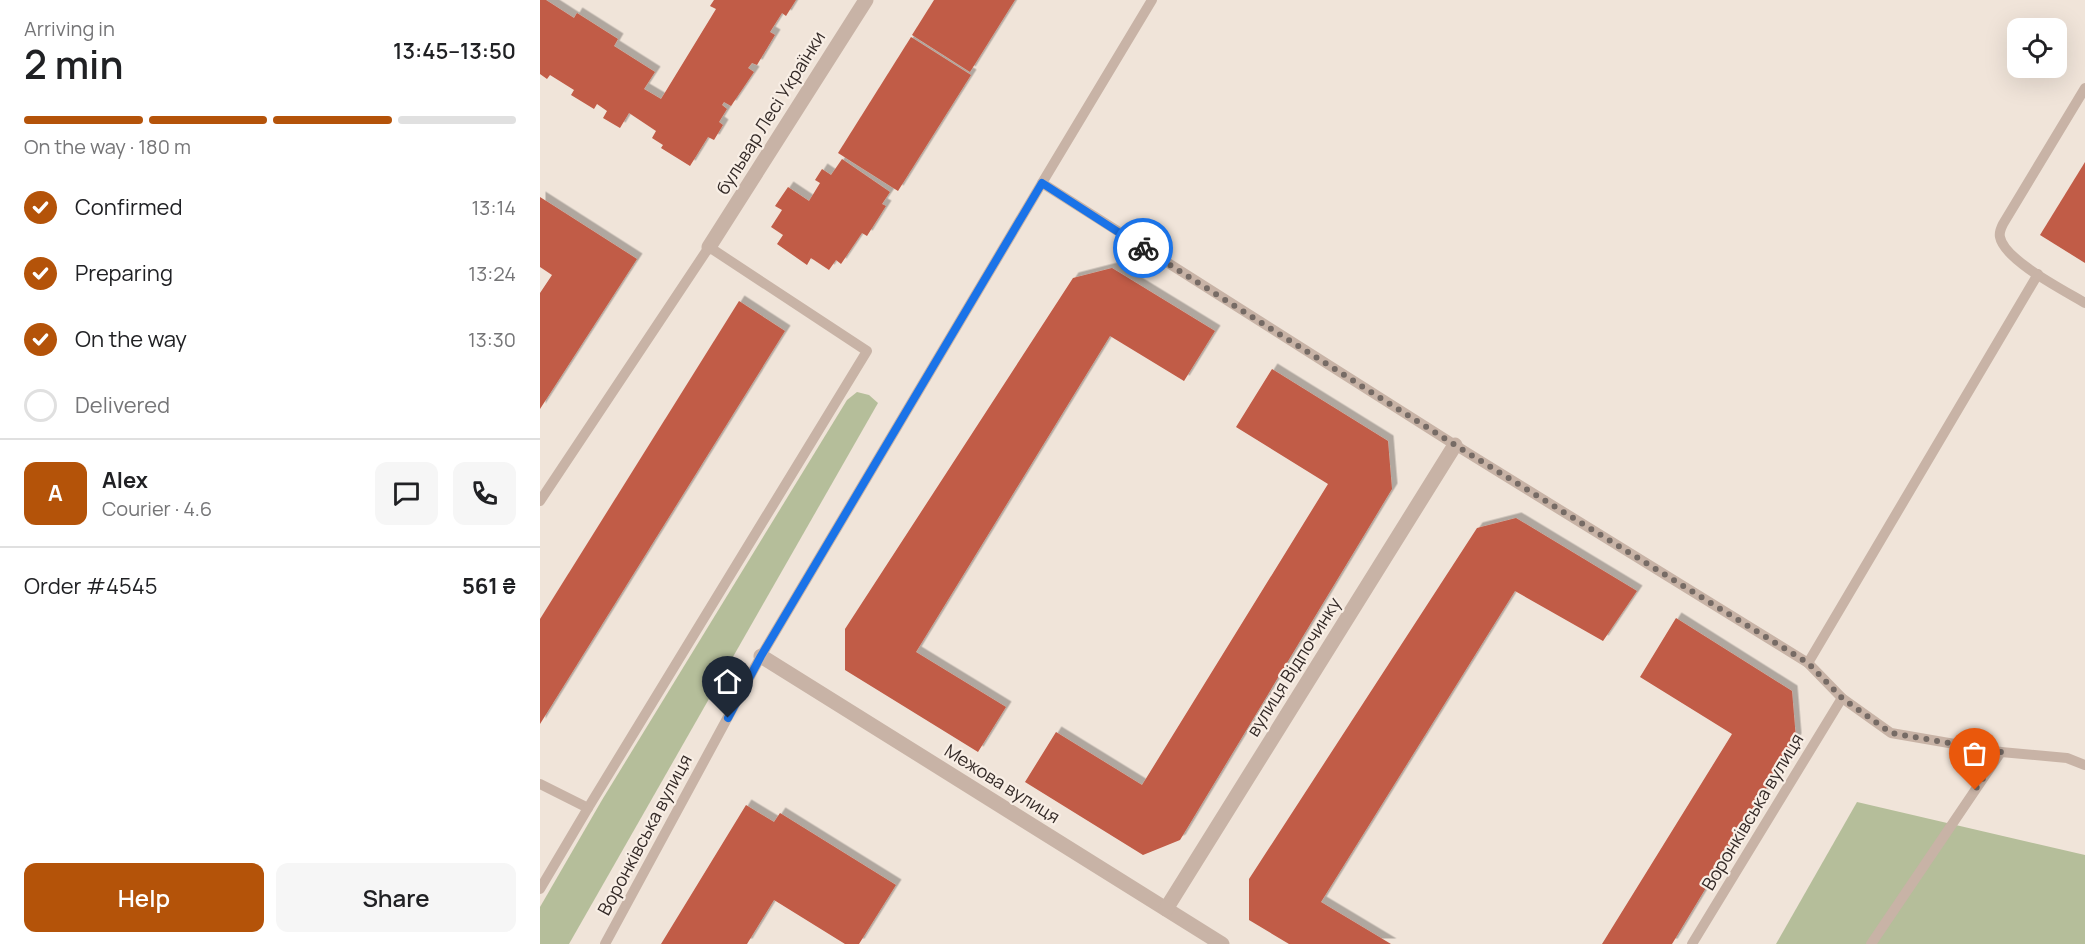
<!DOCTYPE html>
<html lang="en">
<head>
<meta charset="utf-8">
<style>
	:root { --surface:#fff; --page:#f6f6f6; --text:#202124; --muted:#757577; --line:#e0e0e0; --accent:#b45309 }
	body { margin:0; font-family:Manrope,sans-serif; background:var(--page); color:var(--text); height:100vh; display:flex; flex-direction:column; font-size:22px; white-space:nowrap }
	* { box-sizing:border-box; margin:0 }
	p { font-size:20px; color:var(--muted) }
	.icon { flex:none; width:33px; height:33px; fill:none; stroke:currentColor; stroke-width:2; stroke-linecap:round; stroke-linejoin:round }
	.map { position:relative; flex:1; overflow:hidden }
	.side { display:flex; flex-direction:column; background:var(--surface); width:540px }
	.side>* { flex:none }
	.buttons { position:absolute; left:1467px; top:18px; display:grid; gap:12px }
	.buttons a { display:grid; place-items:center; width:60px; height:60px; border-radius:12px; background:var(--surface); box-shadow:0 6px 24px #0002; font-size:30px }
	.pin { position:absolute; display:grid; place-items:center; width:51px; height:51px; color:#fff; margin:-62px -26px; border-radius:50% 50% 50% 0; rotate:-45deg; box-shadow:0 0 6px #0007 }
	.pin .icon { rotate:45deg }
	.courier { position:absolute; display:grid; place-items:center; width:60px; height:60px; margin:-30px; border:4px solid #1a73e8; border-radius:50%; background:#fff; color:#222; box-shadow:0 2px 8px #0007 }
	.summary em { font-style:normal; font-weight:600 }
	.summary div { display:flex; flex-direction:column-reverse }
	.summary { display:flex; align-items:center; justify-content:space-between; height:102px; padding:0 24px }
	h1 { font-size:39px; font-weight:600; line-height:45px }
	.bar { display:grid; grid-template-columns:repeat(4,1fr); gap:9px 6px; align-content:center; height:72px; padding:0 24px }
	.bar i { height:8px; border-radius:4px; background:var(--line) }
	.bar .selected { background:var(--accent) }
	.bar p { grid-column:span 4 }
	.line { display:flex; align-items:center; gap:15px; padding:0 24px; border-top:2px solid var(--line) }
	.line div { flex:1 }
	.round { display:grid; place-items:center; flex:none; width:63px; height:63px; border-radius:12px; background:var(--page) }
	ol { padding:0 24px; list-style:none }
	li { display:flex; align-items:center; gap:18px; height:66px }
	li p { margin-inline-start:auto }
	li .icon { padding:6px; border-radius:50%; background:var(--accent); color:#fff; stroke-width:4 }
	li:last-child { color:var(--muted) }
	li i { width:33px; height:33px; border:3px solid var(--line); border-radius:50% }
	.primary-button { display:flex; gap:12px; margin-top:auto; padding:12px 24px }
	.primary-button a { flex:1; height:69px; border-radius:12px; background:var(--accent); color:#fff; font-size:24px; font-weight:600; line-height:69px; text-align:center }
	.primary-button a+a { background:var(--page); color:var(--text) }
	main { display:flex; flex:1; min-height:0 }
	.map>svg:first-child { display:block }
	.green { fill:#b5be9a }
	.building { fill:#c15b46; filter:url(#shadow) }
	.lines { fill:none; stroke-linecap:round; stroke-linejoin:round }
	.service { stroke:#c8b3a6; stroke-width:10 }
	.minor { stroke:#c8b3a6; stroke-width:15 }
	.done { stroke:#766b65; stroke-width:6; stroke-dasharray:0 10.8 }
	.route { stroke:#1a73e8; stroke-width:8 }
	.labels { text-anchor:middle; stroke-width:4.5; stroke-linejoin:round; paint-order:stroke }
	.street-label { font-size:18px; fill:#342a27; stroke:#f8eee5 }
</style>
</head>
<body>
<main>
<section class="side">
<div class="summary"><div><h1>2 min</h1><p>Arriving in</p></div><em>13:45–13:50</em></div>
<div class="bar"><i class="selected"></i><i class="selected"></i><i class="selected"></i><i></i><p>On the way · 180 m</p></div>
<ol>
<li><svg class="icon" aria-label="check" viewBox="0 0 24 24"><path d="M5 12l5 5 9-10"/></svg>Confirmed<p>13:14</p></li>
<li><svg class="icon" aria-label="check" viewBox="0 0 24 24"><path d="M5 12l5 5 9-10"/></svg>Preparing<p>13:24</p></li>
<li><svg class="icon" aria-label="check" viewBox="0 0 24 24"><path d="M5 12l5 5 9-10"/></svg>On the way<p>13:30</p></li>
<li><i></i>Delivered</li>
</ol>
<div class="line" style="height:108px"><b class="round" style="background:var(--accent);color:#fff">A</b><div><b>Alex</b><p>Courier · 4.6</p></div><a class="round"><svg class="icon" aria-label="chat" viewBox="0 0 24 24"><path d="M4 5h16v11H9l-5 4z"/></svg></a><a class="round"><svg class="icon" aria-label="phone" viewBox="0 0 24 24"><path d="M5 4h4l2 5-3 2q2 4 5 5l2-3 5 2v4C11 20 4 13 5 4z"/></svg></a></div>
<div class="line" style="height:78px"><div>Order #4545</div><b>561 ₴</b></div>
<div class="primary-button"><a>Help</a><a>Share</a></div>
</section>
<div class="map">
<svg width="1545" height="944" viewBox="0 0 1545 944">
	<defs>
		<filter id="shadow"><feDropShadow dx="5.5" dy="-5.5" stdDeviation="0" flood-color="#0004"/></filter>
	</defs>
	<rect width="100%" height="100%" fill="#f0e4d9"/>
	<g class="green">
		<polygon points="317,392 329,395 338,403 29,944 0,944 0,907 62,800 307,400"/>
		<polygon points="1317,802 1545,855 1545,944 1236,944"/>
	</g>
	<g class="building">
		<polygon points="0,0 6,0 34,18 37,13 78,39 74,46 115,72 104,89 121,99 176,9 170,6 174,0 256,0 246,16 242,13 230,32 235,35 217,65 212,63 208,68 214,72 191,106 184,102 182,105 187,109 179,122 183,125 174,140 168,137 150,166 121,148 123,145 112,138 116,131 89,113 80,128 63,118 67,111 57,104 54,109 31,95 34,90 10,75 7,79 0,74"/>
		<polygon points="394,0 475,0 430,72 372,35"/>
		<polygon points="371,37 431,75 358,191 298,153"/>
		<polygon points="302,159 350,192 342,204 346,206 327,236 322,233 301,264 296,260 289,270 271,258 267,265 237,244 243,235 231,227 242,210 235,206 248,187 269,201 280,183 275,180 282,169 291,175"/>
		<polygon points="1545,162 1545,263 1500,235"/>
		<polygon points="0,197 97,259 0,409 0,293 12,275 0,267"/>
		<polygon points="572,268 675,331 644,381 570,336 376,652 466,707 438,752 305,670 305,629 533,278"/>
		<polygon points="199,301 245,331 0,724 0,619"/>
		<polygon points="732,369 848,441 852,489 640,840 603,855 485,782 516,732 602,785 788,484 696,427"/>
		<polygon points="976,518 1097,591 1063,641 975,591 781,902 851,944 749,944 709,920 709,879 937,528"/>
		<polygon points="1136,618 1252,691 1256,739 1132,944 1062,944 1192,734 1100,677"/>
		<polygon points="206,805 234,822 240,813 356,885 319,944 305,944 234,900 207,944 121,944"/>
	</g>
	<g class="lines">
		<g class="service">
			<polyline points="612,0 502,183 915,445 1268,663 1498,274"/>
			<path d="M1545 88 1463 224C1461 228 1459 233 1460 237 1464 260 1525 291 1545 303"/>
			<polyline points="0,501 169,247 327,351 48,808 0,784"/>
			<polyline points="1268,663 1302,698 1351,733 1461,752 1527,758 1545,765"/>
			<polyline points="0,889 48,808"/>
			<polyline points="65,944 221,656 502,183"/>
			<polyline points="1152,944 1302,698"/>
			<polyline points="1331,944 1461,752"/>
		</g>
		<g class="minor">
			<polyline points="169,247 326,0"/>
			<polyline points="221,656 682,944"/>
			<polyline points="626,909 915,445"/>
		</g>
	</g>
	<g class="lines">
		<polyline class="done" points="603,248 915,445 1268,663 1302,698 1351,733 1461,752 1435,790"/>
		<polyline class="route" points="188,718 221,656 502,183 603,248"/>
	</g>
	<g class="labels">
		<g class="street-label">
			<text transform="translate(231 113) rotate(-58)" y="6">бульвар Лесі Українки</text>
			<text transform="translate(754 667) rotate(-58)" y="6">вулиця Відпочинку</text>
			<text transform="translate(462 784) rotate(32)" y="6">Межова вулиця</text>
			<text transform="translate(1213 812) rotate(-59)" y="6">Воронківська вулиця</text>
			<text transform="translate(105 835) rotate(-62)" y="6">Воронківська вулиця</text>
		</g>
	</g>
</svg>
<div class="buttons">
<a><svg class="icon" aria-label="locate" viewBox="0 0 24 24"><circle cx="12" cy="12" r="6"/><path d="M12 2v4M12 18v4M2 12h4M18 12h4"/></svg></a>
</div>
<div class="pin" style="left:1435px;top:790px;background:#ea580c"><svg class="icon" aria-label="bag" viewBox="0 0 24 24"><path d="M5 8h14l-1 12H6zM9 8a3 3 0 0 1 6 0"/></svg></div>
<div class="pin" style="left:188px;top:718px;background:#1f2937"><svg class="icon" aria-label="home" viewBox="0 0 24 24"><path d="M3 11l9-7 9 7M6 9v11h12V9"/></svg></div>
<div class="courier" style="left:603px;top:248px"><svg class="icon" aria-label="bike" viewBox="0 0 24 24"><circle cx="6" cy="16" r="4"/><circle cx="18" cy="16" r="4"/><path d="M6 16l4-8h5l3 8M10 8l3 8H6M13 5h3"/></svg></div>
</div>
</main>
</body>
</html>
